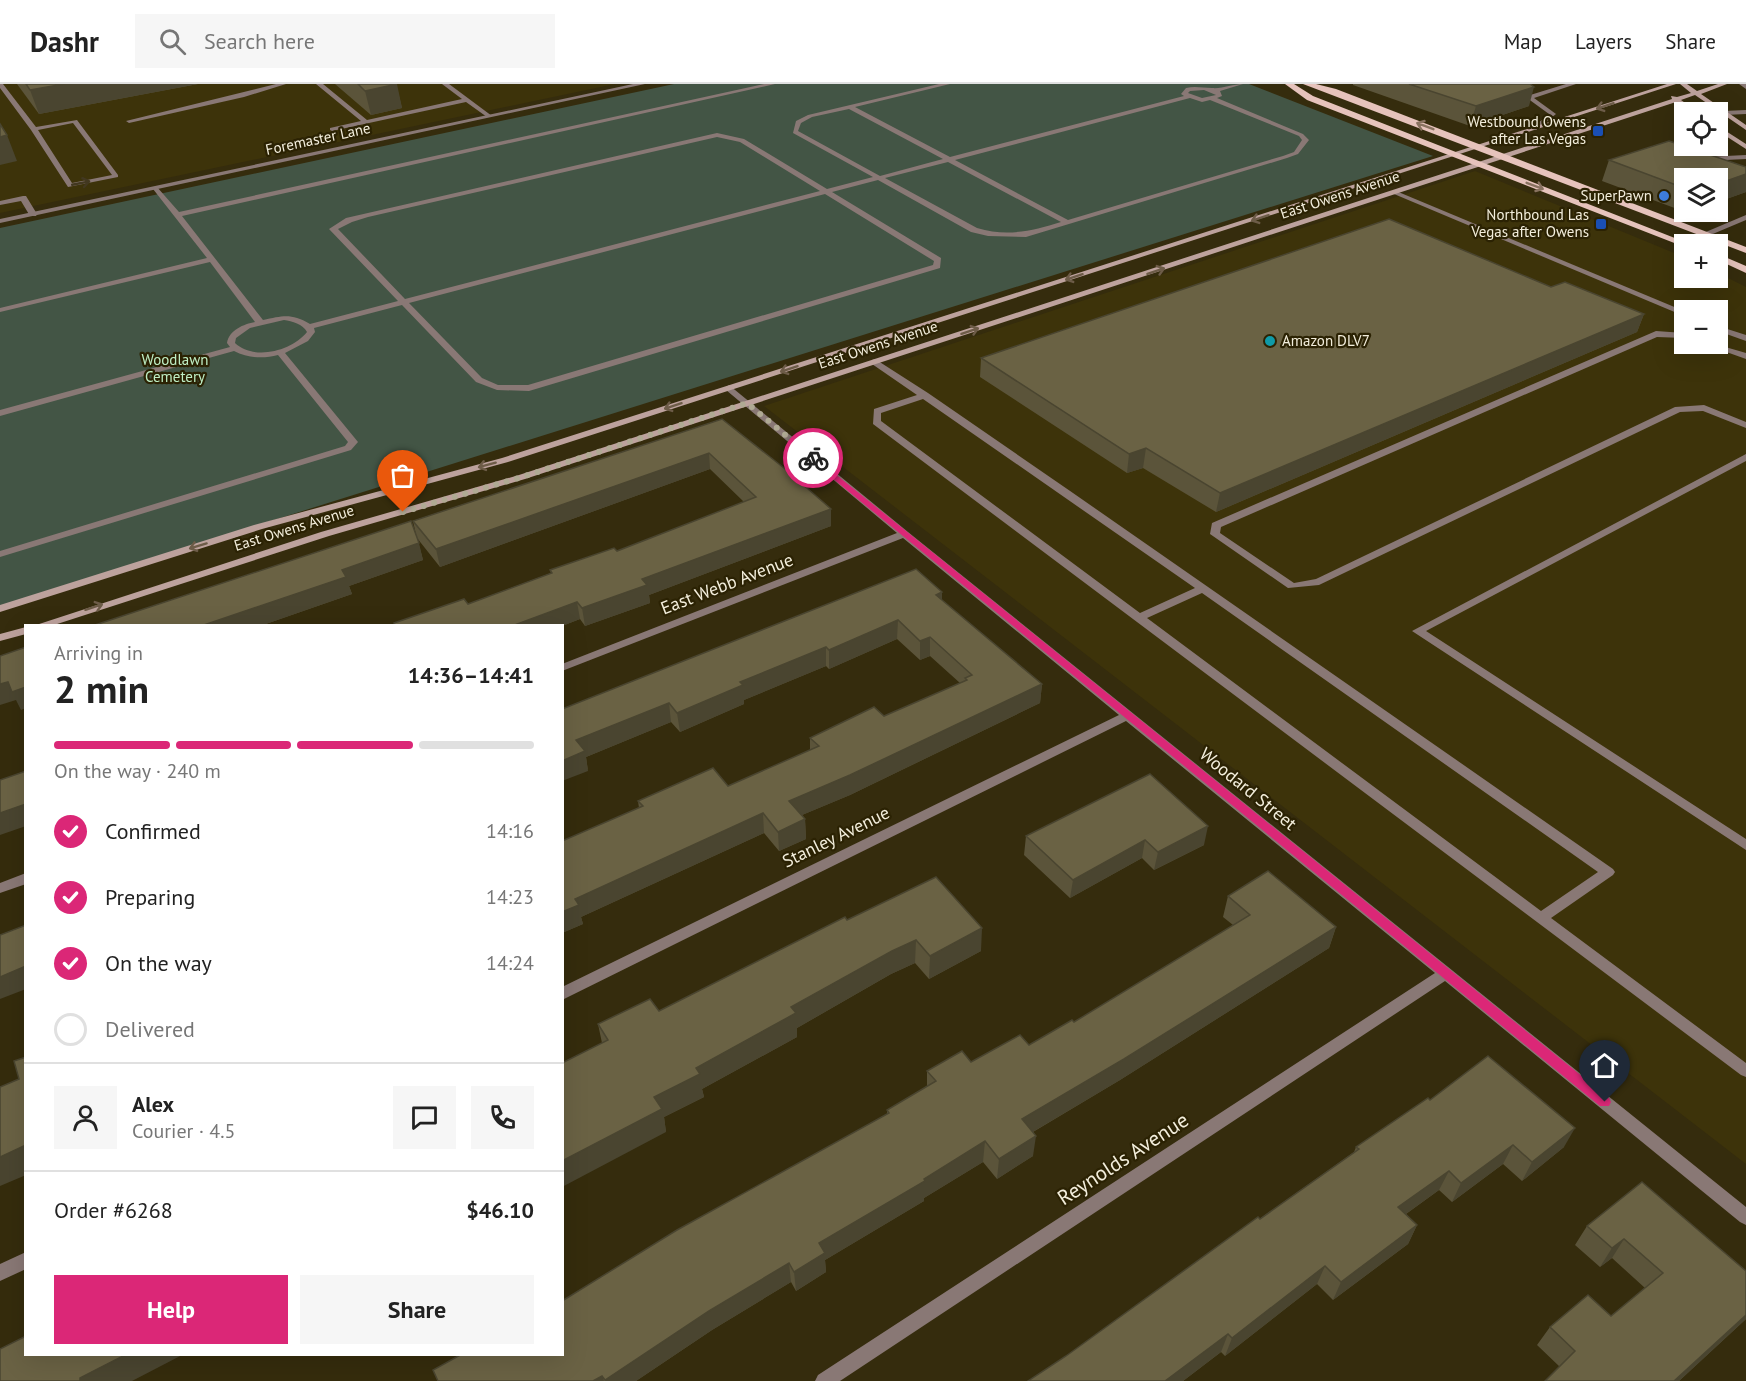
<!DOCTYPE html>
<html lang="en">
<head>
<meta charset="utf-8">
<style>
	:root { --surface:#fff; --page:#f6f6f6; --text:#222; --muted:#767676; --line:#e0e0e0; --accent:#db2777 }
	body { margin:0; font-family:"PT Sans",sans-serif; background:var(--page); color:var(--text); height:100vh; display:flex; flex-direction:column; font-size:22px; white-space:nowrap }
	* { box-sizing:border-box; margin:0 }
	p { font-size:20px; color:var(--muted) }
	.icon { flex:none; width:33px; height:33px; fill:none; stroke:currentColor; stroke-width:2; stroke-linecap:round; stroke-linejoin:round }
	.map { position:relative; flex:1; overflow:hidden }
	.panel { position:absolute; left:24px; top:540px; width:540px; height:732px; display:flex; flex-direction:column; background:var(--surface); border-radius:0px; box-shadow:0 6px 24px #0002 }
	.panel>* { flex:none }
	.buttons { position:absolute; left:1674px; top:18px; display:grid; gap:12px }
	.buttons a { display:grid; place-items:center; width:54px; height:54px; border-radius:0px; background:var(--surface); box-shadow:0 6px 24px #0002; font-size:30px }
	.pin { position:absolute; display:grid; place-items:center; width:51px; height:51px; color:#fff; margin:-62px -26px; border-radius:50% 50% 50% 0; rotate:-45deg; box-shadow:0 0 6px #0007 }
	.pin .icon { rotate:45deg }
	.courier { position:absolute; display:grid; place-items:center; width:60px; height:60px; margin:-30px; border:4px solid #db2777; border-radius:50%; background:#fff; color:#222; box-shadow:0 2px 8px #0007 }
	.summary em { font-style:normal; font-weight:700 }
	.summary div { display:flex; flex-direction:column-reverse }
	.summary { display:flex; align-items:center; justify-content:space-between; height:102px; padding:0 30px }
	h1 { font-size:39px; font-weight:700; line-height:45px }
	.bar { display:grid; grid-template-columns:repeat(4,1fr); gap:9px 6px; align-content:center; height:72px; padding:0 30px }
	.bar i { height:8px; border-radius:4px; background:var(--line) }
	.bar .on { background:var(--accent) }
	.bar p { grid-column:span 4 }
	.line { display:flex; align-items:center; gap:15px; padding:0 30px; border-top:2px solid var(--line) }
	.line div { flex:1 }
	.round { display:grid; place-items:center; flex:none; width:63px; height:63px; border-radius:0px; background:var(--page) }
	ol { padding:0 30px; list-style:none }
	li { display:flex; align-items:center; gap:18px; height:66px }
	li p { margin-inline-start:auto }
	li .icon { padding:6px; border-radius:50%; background:var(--accent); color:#fff; stroke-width:4 }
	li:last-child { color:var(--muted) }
	li i { width:33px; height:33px; border:3px solid var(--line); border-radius:50% }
	.cta { display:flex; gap:12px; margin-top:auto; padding:12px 30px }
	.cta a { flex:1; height:69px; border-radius:0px; background:var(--accent); color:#fff; font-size:24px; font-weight:700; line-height:69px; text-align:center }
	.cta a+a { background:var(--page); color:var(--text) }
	header { display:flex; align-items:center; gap:36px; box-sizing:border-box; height:84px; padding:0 30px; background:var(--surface); border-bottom:2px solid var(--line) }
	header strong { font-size:28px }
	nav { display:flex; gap:33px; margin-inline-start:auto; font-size:21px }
	.search { width:420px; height:54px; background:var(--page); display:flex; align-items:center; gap:15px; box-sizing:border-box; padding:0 21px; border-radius:0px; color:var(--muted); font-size:22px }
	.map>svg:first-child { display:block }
	.built { fill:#3d330a; fill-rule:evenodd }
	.green { fill:#435545 }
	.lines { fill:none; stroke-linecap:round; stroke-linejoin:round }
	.service { fill:#897875; fill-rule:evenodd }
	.minor { fill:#897875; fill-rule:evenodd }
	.secondary { fill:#bda29d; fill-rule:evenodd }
	.primary { fill:#e6c3bc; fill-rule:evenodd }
	.wall { fill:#5b543a }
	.shaded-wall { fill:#4a4530 }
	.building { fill:#6a6244; stroke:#4a4530; stroke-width:1.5 }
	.oneway { stroke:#6d5c48 }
	.oneway2 { stroke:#887260 }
	.oneway3 { stroke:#423820 }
	.route { fill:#db2777 }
	.done { stroke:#b0aa94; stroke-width:6; stroke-dasharray:0 10.8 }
	.transit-dot { fill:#1a4fb4; stroke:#2b2203; stroke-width:2 }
	.shop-dot { fill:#3f7fe0; stroke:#2b2203; stroke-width:2 }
	.culture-dot { fill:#0f9aa8; stroke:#2b2203; stroke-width:2 }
	.labels { text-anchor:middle; stroke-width:4.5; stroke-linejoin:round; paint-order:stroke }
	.far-poi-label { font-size:15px; fill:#f3eedc; stroke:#2b2203; text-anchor:end }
	.far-street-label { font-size:15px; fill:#f3eedc; stroke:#2b2203 }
	.far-park-label { font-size:15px; fill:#bfefc5; stroke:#2b2203 }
	.street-label { font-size:18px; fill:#f3eedc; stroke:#2b2203 }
	.near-street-label { font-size:21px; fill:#f3eedc; stroke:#2b2203 }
</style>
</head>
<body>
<header>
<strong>Dashr</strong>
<div class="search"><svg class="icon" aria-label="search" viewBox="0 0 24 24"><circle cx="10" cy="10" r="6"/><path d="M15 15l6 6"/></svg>Search here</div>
<nav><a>Map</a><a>Layers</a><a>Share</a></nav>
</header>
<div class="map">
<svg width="1746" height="1297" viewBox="0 0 1746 1297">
	<rect width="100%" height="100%" fill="#352c0d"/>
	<g class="built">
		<polygon points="0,0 615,0 0,129"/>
		<path d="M1475 87 1684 173V194H1718V189L1746 203V1080L764 322ZM1684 226H1718V260H1684Z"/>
	</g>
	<polygon class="green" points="674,0 1249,0 1433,72 0,522 0,144"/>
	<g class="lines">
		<g class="service">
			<path d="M0 0H3L36 43 77 36 118 91V93L68 103 31 46 0 4ZM73 39 112 91 72 99 38 46Z"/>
			<polygon points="276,0 286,0 244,13 129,39 126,37"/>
			<polygon points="316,0 323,0 367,36 462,15 442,0 449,0 492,32 487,33 466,18 332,47 330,46 330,44 361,37"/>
			<path d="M764 0H775L182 132 263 236C283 232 291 229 310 240L398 217 329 145 346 134 717 49 744 55 827 105 873 93 793 49 796 37 808 31 939 0H950L855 23 950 73 1184 12 1181 10 1186 4C1195 2 1203 4 1212 4 1222 5 1233 0 1243 0L1220 7 1222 12 1217 14 1303 50 1309 56 1298 70 1287 74 1026 153 988 152 971 148 878 96 832 108 941 174 940 184 529 307 497 306 476 298 402 221 314 244 315 248 308 257 285 269 358 358 351 366 0 473V467L345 362 348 358 278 271C263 275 248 274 234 267L0 332V326L230 263 227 259C229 246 244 240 255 238L210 178 0 228V224L207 174 153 105V103H157L179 128ZM1204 6 1216 11 1202 14 1188 9 1190 7ZM1190 14 1202 18 1210 16 1299 52 1302 56 1294 68 1283 72 1068 136 955 76ZM849 25 943 75 880 92 798 47 801 39 812 33ZM717 53 740 58 820 107 405 215 338 145 352 138 368 133ZM948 78 1061 138C1032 147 1007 153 977 144L885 94ZM825 110 934 177 933 181 528 301H498L482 294 409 219ZM284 236C292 237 303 240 307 248 292 267 254 277 235 259L236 254 250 244Z"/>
			<polygon points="1566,0 1576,0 1534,14 1556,30 1536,46 1532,46 1532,44 1549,30 1527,14 1527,12"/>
			<polygon points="1739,0 1746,0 1746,5"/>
			<polygon points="1746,26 1746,30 1724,31 1721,29 1724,27"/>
			<polygon points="1746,71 1746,75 1705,77 1702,75 1705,73"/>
			<polygon points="1396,107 1684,227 1684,232 1394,110 1392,109"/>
			<polygon points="23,112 26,112 37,130 36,132 30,132 21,117 0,121 0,117"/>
			<polygon points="1746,131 1746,136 1708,152 1701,150"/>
			<polygon points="1718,242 1746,251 1746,257 1718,247"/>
			<polygon points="1656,247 1684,249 1684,254 1657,253 1221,443 1220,449 1294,499 1316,495 1675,323 1704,321 1746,338 1746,344 1703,327 1680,328 1319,501 1288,504 1210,450 1212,439"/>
			<polygon points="1704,260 1715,260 1746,269 1746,275"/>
			<path d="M875 275 928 309 1073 409 1613 785 1615 788 1613 791 1551 834 1746 979V993L1741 991 873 340 874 325 917 311 872 280V276ZM923 315 1195 504 1140 529 881 337V329ZM1202 509 1598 788 1541 827 1147 534Z"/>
			<polygon points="1746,370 1746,377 1426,547 1746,755 1746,766 1412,547"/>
		</g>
		<g class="minor">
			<polygon points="633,0 645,0 0,139 0,135"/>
			<polygon points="729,301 908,448 1746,1123 1746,1141 1740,1138 1445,897 840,1297 815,1297 818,1291 1435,889 1126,637 562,916 562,903 1119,631 903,454 562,587 562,580 897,449 726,306 725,304"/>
			<polygon points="26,789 26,800 0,809 0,799"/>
			<polygon points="26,1168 26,1185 0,1197 0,1180"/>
		</g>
		<g class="secondary">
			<polygon points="1667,0 1676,0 508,378 262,445 0,528 0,521 254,441 502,374"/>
			<polygon points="1680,0 1687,0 1697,7 1718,0 1727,0 1701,10 1746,41 1746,46 1695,11 1681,16 1698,28 1692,28 1676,18 525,395 329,452 51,542 33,542 321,448 519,391 1672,15 1671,12 1677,13 1691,9"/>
			<polygon points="1718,42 1746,60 1746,65 1718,47"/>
			<polygon points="26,543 26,550 0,557 0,550"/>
		</g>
		<g class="primary">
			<polygon points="1285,0 1294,0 1313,12 1690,160 1682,162 1307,16"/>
			<polygon points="1303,0 1316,0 1336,5 1746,163 1746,169"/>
			<polygon points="1718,170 1746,182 1746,189 1718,176"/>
		</g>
	</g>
	<g class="wall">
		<polygon points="17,0 198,0 39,30"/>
		<polygon points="335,0 396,0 402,24 371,31"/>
		<polygon points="1353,0 1530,0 1529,22 1470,42 1353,1"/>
		<polygon points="1609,76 1746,83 1746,108 1718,118 1684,94 1684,128 1692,128 1688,129 1602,97"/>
		<polygon points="1551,203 1644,230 1637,248 1216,428 1143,384 1127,389 980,293 981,274"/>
		<polygon points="722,335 831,442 649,511 650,519 585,542 580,535 562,542 394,542 394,539 468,520 551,489 550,486 617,467 744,418 710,385 440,483 417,454 423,476 349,502 352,510 260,542 416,451 413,437"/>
		<polygon points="942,516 1042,600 1040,619 850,711 802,731 805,735 806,755 779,767 764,749 581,833 583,840 562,849 562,757 639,724 638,717 728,702 810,666 810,654 884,632 960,599 930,572 920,576 897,555 829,585 826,582 744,616 744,620 680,648 671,638 586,673 588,687 562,625"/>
		<polygon points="1150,690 1204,761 1154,786 1142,774 1070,814 1024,771 1026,752"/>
		<polygon points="1228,812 1336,843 1329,864 1120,996 1033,1048 1033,1072 997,1095 983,1078 924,1114 924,1117 825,1176 826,1188 796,1207 791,1198 712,1246 636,1297 438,1297 562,1270 887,1030 887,1026 927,1002 927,987 971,978 1029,961 1074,938 1233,841 1223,833"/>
		<polygon points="847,836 981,867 929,895 915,879 891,890 797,944 797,953 702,1005 704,1013 664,1033 666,1048 602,959 598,940 659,927"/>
		<polygon points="1430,1016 1564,1063 1522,1097 1503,1080 1452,1118 1439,1106 1406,1130 1417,1141 1408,1160 1333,1216 1317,1200 1225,1272 1221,1268 1183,1297 1028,1297 1066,1272 1354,1068 1356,1063"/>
		<polygon points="1587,1142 1746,1187 1746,1235 1679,1297 1545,1297 1560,1283 1537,1261 1550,1243 1611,1232 1645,1204 1612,1174 1600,1183 1575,1161"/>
	</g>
	<g class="shaded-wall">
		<polygon points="64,0 198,0 39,30 30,6"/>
		<polygon points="397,0 402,24 371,31 365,7"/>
		<polygon points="1534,3 1529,22 1470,42 1476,22"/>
		<polygon points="7,51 17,77 0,81 0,53"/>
		<polygon points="1746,90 1746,108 1718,118 1718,100"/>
		<polygon points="1644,230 1637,248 1216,428 1220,409"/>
		<polygon points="1146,364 1143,384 1127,389 1129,370"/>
		<polygon points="709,369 710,385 440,483 436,465"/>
		<polygon points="831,425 831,442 649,511 650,519 585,542 582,524 642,495"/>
		<polygon points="419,459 423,476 349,502 352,510 260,542 201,542 342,486"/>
		<polygon points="942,508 942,527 936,511"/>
		<polygon points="577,518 580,535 562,542 512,542"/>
		<polygon points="898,536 897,555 829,585 829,566"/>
		<polygon points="930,553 930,572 920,576 920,557"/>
		<polygon points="826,563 826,582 744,616 744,620 680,648 677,629 740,598"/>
		<polygon points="8,598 26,603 26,624 21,626 16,616 0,621 0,600"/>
		<polygon points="1042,600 1040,619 850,711 790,736 789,717"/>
		<polygon points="669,619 671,638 586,673 588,687 562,697 562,677 576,656"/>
		<polygon points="26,720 26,742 0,751 0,729"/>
		<polygon points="763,729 764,749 581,833 583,840 562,849 562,828 575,815"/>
		<polygon points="805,735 806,755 779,767 778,748"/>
		<polygon points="1208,742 1204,761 1154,786 1158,768"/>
		<polygon points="1145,756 1142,774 1070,814 1073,796"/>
		<polygon points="1336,843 1329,864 1120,996 1019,1056 1022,1035"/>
		<polygon points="982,844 981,867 929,895 930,872"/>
		<polygon points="916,856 915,879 891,890 797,944 797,953 702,1005 704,1013 664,1033 666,1048 562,1103 562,1077 696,984 791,923 892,867"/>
		<polygon points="26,882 26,905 0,915 0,893"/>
		<polygon points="1575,1044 1564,1063 1522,1097 1532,1078"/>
		<polygon points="1036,1052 1033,1072 997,1095 999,1075"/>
		<polygon points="985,1057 983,1078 924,1114 924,1117 825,1176 826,1188 796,1207 794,1188 819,1159"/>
		<polygon points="26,1061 26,1091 0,1102 0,1073"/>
		<polygon points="1513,1061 1503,1080 1452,1118 1461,1099"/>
		<polygon points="1449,1087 1439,1106 1389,1142 1398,1123"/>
		<polygon points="1417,1141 1408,1160 1333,1216 1341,1198"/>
		<polygon points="1624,1155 1612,1174 1600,1183 1612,1164"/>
		<polygon points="789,1179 791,1198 712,1246 636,1297 605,1297 605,1296 709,1227"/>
		<polygon points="1325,1182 1317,1200 1225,1272 1232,1254"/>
		<polygon points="1746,1231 1746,1235 1679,1297 1674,1297"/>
		<polygon points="1228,1250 1221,1268 1183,1297 1165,1297"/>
		<polygon points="127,1270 184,1270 132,1297 80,1297 80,1294"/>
		<polygon points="602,1292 604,1297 593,1297"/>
	</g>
	<g class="building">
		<polygon points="26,0 64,0 30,6"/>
		<polygon points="358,0 397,0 365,7"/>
		<polygon points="1409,0 1530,0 1534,3 1476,22"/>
		<polygon points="0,40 7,51 0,53"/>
		<polygon points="1669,57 1746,83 1746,90 1718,100 1718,94 1684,94 1684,104 1609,76"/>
		<polygon points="1389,135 1551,203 1565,198 1644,230 1220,409 1146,364 1129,370 981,274"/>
		<polygon points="722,335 784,384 831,425 642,495 647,501 582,524 577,518 512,542 395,542 394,539 464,515 468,520 552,489 550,486 614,464 617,467 756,413 709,369 436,465 413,437"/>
		<polygon points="411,437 419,459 342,486 346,493 201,542 92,542"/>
		<polygon points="916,485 942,508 936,511 1042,600 850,691 789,717 805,735 778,748 763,729 575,815 579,821 562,828 562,757 643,722 638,717 713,684 728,702 819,662 810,654 874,623 884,632 967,596 965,594 972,591 930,553 920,557 898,536 829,566 826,563 740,598 743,601 677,629 669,619 576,656 585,667 562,677 562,625"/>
		<polygon points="26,563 26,603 12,608 8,598 0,600 0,572"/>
		<polygon points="26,687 26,720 0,729 0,696"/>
		<polygon points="1150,690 1208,742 1158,768 1145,756 1073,796 1026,752"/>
		<polygon points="1268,787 1336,843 1124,975 1022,1035 1036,1052 999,1075 985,1057 924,1095 925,1097 819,1159 825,1169 794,1188 789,1179 709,1227 605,1296 602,1292 593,1297 438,1297 433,1286 462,1270 562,1270 562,1217 677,1146 889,1029 887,1026 936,997 927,987 962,967 971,978 1020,951 1029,961 1072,936 1074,938 1250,831 1228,812"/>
		<polygon points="936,793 982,844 930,872 916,856 892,867 791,923 796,929 696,984 700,990 654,1013 662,1025 562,1077 562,979 608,956 598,940 650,915 659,927 845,833 847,836"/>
		<polygon points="26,841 26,882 0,893 0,851"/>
		<polygon points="1488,972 1575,1044 1532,1078 1513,1061 1461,1099 1449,1087 1398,1123 1417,1141 1341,1198 1325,1182 1232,1254 1228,1250 1165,1297 1028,1297 1066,1272 1258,1133 1260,1135 1359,1065 1356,1063 1428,1014 1430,1016"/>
		<polygon points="26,973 26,1061 0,1073 0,1003 19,995 14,977"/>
		<polygon points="1642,1098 1746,1187 1746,1231 1674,1297 1545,1297 1575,1267 1550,1243 1588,1211 1611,1232 1663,1189 1624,1155 1612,1164 1587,1142"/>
		<polygon points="26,1252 26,1270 127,1270 80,1294 80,1297 0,1297 0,1265"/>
	</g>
	<defs><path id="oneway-shaft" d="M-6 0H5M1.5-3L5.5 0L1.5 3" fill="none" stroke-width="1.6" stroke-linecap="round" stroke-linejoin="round" transform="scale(1.5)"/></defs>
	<g class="oneway">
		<use href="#oneway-shaft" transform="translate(1605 22) rotate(162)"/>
		<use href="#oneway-shaft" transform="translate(1260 134) rotate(162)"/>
		<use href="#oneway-shaft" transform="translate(1156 187) rotate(-18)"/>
		<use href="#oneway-shaft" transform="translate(1074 193) rotate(162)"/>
		<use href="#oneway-shaft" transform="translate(970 247) rotate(-18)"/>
		<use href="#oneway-shaft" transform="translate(789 285) rotate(162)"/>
		<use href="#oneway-shaft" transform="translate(673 322) rotate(162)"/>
		<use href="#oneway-shaft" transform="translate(487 381) rotate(165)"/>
		<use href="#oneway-shaft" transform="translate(198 462) rotate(163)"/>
		<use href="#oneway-shaft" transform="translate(94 523) rotate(-18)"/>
	</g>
	<g class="oneway2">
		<use href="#oneway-shaft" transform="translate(1425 42) rotate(-159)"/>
		<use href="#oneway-shaft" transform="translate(1535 102) rotate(21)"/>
	</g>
	<use class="oneway3" href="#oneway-shaft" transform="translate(81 99) rotate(-11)"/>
	<polygon class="route" points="813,372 1609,1014 1611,1018 1609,1022 1600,1022 810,376 809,374"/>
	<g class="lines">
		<polyline class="done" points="403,428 522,393 747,319 813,374"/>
	</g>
	<g class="transit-dot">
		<rect x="1592" y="41" width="12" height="12" rx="3"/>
		<rect x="1595" y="134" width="12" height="12" rx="3"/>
	</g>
	<circle class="shop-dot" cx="1664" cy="112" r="6"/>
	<circle class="culture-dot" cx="1270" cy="257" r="6"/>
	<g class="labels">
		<g class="far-poi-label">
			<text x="1586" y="43">Westbound Owens<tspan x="1586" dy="17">after Las Vegas</tspan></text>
			<text x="1652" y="117">SuperPawn</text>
			<text x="1589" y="136">Northbound Las<tspan x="1589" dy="17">Vegas after Owens</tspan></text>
			<text x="1282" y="262" text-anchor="start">Amazon DLV7</text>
		</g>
		<g class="far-street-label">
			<text transform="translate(318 55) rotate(-12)" y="5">Foremaster Lane</text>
			<text transform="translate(1340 111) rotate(-18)" y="5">East Owens Avenue</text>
			<text transform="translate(878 261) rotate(-18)" y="5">East Owens Avenue</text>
			<text transform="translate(294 444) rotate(-17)" y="5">East Owens Avenue</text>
		</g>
		<g class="far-park-label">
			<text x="175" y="281">Woodlawn<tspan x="175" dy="17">Cemetery</tspan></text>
		</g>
		<g class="street-label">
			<text transform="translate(727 500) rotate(-21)" y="6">East Webb Avenue</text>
			<text transform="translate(1248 705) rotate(39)" y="6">Woodard Street</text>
			<text transform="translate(836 753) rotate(-26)" y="6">Stanley Avenue</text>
		</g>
		<g class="near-street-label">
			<text transform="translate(1123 1075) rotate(-33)" y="7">Reynolds Avenue</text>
		</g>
	</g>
</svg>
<div class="buttons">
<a><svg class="icon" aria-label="locate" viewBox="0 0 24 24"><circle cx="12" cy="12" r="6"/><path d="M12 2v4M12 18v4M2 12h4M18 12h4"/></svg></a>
<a><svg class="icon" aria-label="layers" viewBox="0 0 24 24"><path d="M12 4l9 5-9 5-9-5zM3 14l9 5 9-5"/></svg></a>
<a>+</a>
<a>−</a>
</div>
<div class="pin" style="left:403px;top:428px;background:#ea580c"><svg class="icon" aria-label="bag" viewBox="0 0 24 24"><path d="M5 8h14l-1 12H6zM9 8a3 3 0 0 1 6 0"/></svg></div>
<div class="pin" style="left:1605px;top:1018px;background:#1f2937"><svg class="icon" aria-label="home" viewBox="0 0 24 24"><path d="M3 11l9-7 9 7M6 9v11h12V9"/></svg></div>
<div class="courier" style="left:813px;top:374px"><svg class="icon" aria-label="bike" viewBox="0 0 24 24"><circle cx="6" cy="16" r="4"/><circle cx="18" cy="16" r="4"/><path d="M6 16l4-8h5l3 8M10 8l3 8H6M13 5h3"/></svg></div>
<section class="panel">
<div class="summary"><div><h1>2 min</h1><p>Arriving in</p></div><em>14:36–14:41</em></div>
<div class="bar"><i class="on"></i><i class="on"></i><i class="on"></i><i></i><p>On the way · 240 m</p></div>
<ol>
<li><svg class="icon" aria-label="check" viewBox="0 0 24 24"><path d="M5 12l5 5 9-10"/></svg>Confirmed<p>14:16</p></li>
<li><svg class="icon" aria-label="check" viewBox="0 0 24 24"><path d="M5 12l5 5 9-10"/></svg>Preparing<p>14:23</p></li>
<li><svg class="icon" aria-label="check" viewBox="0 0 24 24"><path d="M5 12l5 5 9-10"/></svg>On the way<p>14:24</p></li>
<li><i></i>Delivered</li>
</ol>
<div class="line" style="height:108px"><a class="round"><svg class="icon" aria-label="person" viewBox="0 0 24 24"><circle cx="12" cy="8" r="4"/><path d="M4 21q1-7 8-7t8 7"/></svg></a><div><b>Alex</b><p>Courier · 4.5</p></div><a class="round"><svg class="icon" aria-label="chat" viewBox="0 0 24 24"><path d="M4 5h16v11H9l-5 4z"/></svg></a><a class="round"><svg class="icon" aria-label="phone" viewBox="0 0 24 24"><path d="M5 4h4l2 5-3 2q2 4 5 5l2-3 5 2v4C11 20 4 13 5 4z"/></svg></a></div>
<div class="line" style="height:78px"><div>Order #6268</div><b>$46.10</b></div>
<div class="cta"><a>Help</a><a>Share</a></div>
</section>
</div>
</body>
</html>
